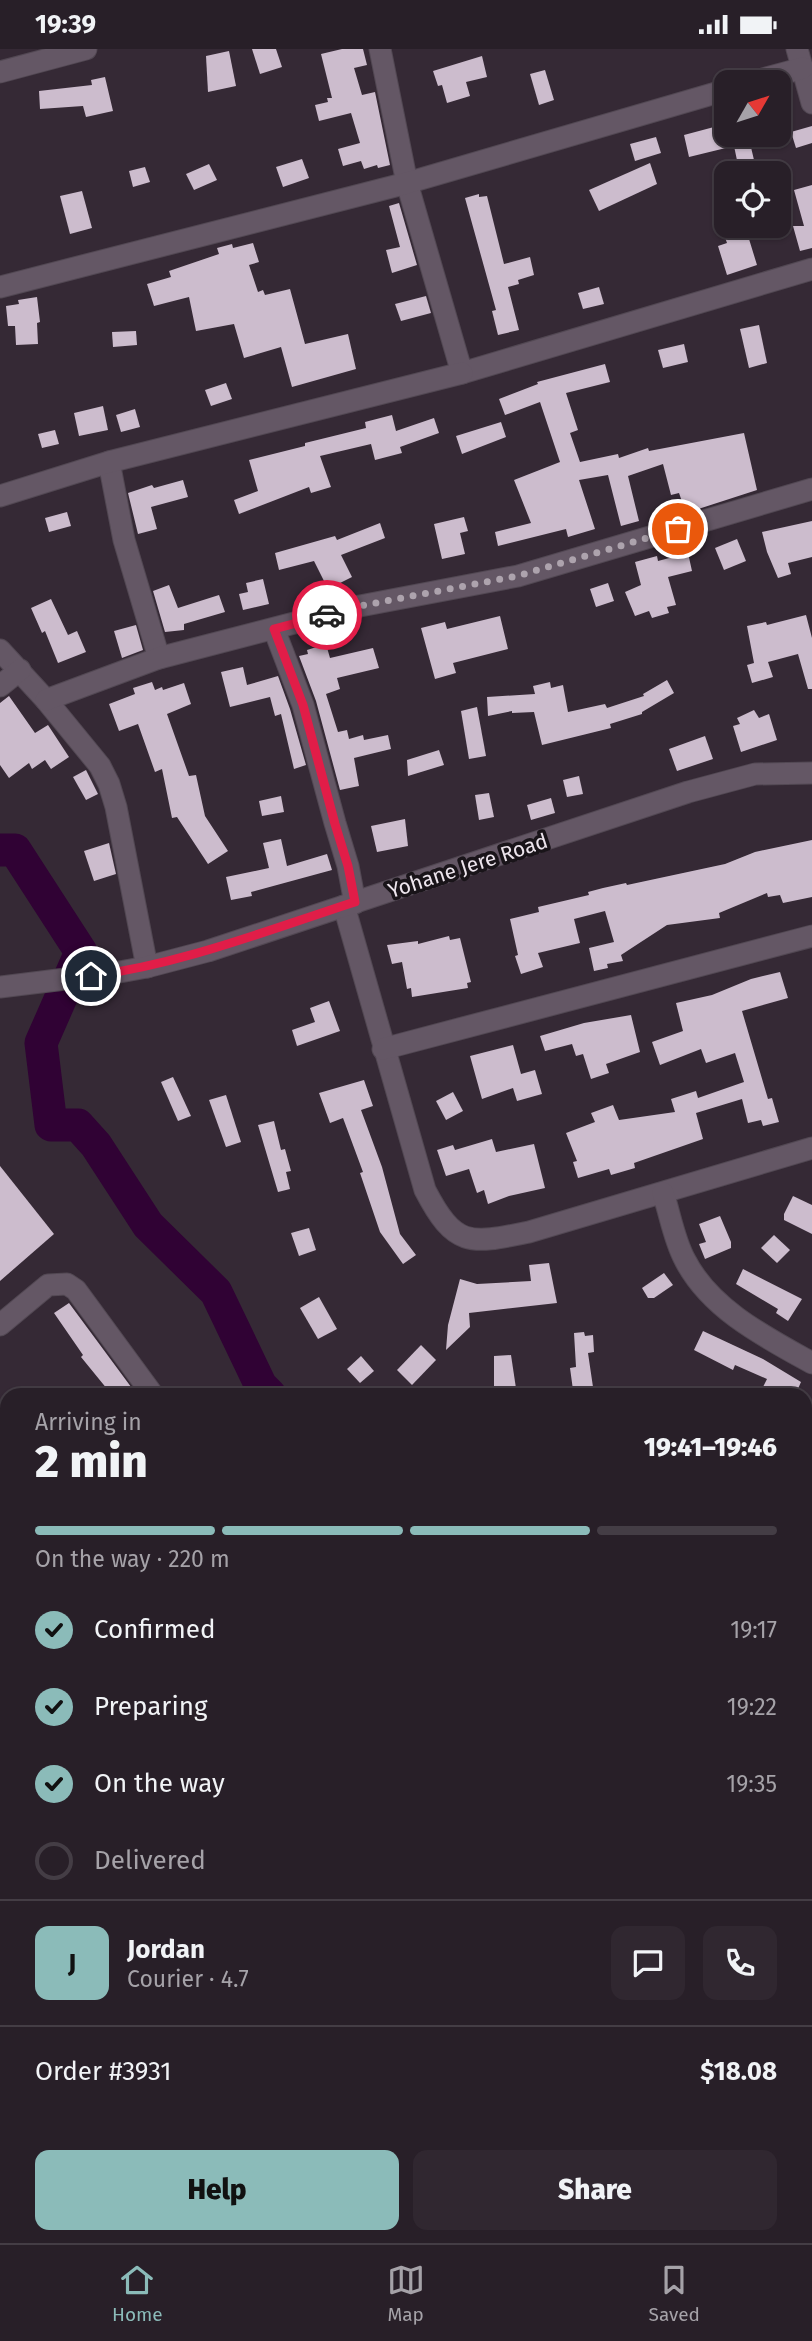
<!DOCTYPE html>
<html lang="en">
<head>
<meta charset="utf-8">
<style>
	:root { --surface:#281f28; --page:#302730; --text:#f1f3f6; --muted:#a5a2a8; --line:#443d45; --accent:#8bbbb9 }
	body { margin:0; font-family:"Fira Sans",sans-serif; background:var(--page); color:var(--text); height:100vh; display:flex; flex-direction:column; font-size:26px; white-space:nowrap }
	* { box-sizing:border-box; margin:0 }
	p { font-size:23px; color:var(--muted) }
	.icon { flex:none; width:38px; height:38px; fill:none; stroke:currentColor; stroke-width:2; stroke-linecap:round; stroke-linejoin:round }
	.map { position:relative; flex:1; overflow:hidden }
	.drawer { position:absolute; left:0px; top:1339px; width:812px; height:856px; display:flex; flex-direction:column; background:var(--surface); border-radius:21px 21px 0 0; box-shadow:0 2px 5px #0004,0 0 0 2px var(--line) }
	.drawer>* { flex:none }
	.needle { width:46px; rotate:51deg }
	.tools { position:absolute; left:714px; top:21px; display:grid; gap:14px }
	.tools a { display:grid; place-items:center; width:77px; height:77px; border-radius:14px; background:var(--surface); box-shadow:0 2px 5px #0004,0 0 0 2px var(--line); font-size:35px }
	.pin { position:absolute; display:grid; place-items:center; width:60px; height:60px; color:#fff; margin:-30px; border:4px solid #fff; border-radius:50%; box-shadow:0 2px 7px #0007 }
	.courier { position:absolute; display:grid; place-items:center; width:70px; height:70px; margin:-35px; border:5px solid #e11d48; border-radius:50%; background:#fff; color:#222; box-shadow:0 2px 9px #0007 }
	.summary em { font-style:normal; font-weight:800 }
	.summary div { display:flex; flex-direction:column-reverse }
	.summary { display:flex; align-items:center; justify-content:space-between; height:119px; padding:0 35px }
	h1 { font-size:46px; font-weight:800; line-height:52px }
	.bar { display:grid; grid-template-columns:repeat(4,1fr); gap:10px 7px; align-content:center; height:84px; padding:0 35px }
	.bar i { height:9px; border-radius:5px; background:var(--line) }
	.bar .current { background:var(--accent) }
	.bar p { grid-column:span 4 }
	.line { display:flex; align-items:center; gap:18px; padding:0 35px; border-top:2px solid var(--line) }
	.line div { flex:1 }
	.round { display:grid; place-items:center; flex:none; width:74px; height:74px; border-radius:14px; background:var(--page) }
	ol { padding:0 35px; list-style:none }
	li { display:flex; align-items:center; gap:21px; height:77px }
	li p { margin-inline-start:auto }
	li .icon { padding:7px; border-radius:50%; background:var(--accent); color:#111; stroke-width:4 }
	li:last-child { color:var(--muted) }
	li i { width:38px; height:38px; border:4px solid var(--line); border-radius:50% }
	.action { display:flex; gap:14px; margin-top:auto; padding:14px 35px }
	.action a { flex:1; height:80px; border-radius:14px; background:var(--accent); color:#111; font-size:28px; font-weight:800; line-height:80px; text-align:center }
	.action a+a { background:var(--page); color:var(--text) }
	.status { display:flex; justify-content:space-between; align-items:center; height:49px; padding:0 35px; background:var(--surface); direction:ltr }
	.status svg { height:19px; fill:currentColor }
	.dock { display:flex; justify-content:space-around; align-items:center; height:98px; border-top:2px solid var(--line); background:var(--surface); font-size:19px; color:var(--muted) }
	.dock a { display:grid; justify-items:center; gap:4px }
	.dock .current { color:var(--accent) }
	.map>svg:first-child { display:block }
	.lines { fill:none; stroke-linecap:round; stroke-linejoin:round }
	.river { stroke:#300234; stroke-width:33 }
	.building { fill:#ccbccd }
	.minor-casing { stroke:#524853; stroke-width:23 }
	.minor { stroke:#645765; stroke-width:21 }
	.done { stroke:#ada3ad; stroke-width:7; stroke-dasharray:0 12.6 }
	.route { stroke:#e11d48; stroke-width:9 }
	.labels { text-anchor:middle; stroke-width:7; stroke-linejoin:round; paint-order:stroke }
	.street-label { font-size:21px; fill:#ede5ed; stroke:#191419 }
</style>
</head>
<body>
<div class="status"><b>19:39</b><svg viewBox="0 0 49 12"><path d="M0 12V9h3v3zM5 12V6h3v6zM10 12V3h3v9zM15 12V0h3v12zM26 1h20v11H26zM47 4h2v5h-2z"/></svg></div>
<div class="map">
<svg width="812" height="2194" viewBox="0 0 812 2194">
	<rect width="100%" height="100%" fill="#352935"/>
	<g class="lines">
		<g class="river">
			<polyline points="0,801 15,801 81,903 41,994 51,1076 78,1076 96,1096 148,1176 216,1243 261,1337 270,1346"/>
			<polyline points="805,1937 812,1940"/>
		</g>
	</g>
	<g class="building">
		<polygon points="252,0 276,0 282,18 260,25"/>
		<polygon points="342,0 363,0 367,16 354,19 362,46 375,43 390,116 378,119 377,116 364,120 361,112 343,117 338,100 360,94 351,64 319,72 315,56 328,53 327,49 332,49 321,5"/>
		<polygon points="229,2 236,37 208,43 206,7"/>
		<polygon points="482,7 487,28 466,33 470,47 447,54 442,36 438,37 433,22"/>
		<polygon points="545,21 554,51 539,56 530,25"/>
		<polygon points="105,28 113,62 86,68 83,57 40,60 39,42 92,36 91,31"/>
		<polygon points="812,77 812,94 796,99 791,83"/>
		<polygon points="714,78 716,86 758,86 758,92 750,94 754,111 738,116 734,97 689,108 684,86"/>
		<polygon points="656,88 661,104 635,112 630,95"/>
		<polygon points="302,110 309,129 283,138 276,118"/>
		<polygon points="650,114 657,135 599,162 589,141"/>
		<polygon points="209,115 217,131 194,141 186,125"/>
		<polygon points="145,118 150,133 133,138 129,122"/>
		<polygon points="812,136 812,199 800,202 793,177 804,177 794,141"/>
		<polygon points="82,142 92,179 70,185 60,147"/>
		<polygon points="479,145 479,148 487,147 504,215 530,208 534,226 518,231 519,235 508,238 519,281 498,286 492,262 496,261 465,149"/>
		<polygon points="399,154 417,216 392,224 386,201 400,198 389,157"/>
		<polygon points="721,177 745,177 757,216 727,226 718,197 727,194"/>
		<polygon points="253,194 259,213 249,216 258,243 263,241 265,246 290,240 305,295 348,285 356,320 292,338 281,298 244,309 234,275 196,282 189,248 154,257 147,235 171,228 169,222 219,205 217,199 232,195 233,199"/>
		<polygon points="599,238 604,255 583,260 578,244"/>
		<polygon points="426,247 431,264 401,272 395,255"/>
		<polygon points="37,248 40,273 37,274 38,295 16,296 15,277 8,277 6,257 19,255 18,251"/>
		<polygon points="759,276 767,314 749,319 740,280"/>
		<polygon points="136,282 137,296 113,298 112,283"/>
		<polygon points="684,295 688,313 663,319 658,301"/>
		<polygon points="605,315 610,333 566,344 578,381 570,384 580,413 618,405 619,409 648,399 649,402 744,384 757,441 686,464 679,444 671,446 663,415 628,427 639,472 621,477 608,426 579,431 595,480 568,488 566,480 498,497 495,483 531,474 514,431 560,413 540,353 505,366 499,350 538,335 537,333"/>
		<polygon points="226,334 232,350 211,357 205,341"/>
		<polygon points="103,357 108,381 79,387 74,364"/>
		<polygon points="135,360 140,378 121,383 116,366"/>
		<polygon points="392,366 396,382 434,369 439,384 400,398 402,404 375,411 371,395 320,407 331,438 311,444 309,438 239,465 234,451 258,442 249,411 305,397 305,394 366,379 365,373"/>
		<polygon points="501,373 506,388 462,405 456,387"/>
		<polygon points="55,381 59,395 42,399 38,385"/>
		<polygon points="183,431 188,448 151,458 157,480 138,485 128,444 152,436 154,439"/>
		<polygon points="67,463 71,477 49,483 45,469"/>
		<polygon points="464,468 468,482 460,484 465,505 442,510 434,475"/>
		<polygon points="812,472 812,508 788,514 791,525 778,529 767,503 762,483"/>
		<polygon points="380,474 385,489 341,506 352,528 328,540 314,512 279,521 275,504 335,487 337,491"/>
		<polygon points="737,490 746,512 724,521 715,499"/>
		<polygon points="688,504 692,522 668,528 676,556 667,558 669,564 652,569 649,562 635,567 625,543 641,536 635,513 657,507 658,512"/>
		<polygon points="263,530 269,555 243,561 239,545 248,543 246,534"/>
		<polygon points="608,534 614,552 596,558 590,540"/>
		<polygon points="169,536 178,559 219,546 225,563 184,575 184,581 165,583 153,542"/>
		<polygon points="51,550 68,586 77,582 86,603 58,614 45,582 42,584 31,559"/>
		<polygon points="806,566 812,589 812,640 808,640 798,605 768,613 773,628 752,634 747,616 754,614 747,577 766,573 767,576"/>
		<polygon points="500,567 508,600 453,614 456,624 435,630 421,579 445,573 447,580"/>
		<polygon points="136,576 143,601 122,609 114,582"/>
		<polygon points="326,595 330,609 373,599 379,619 337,629 340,640 326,645 338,683 347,681 349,690 363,686 364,691 388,686 391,700 354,709 359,737 340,741 316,652 299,607 308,605 307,601"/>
		<polygon points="243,618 247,636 278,627 290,660 306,716 294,720 281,665 275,667 270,648 230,658 221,623"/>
		<polygon points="667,631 674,644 642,663 642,665 610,675 611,679 542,696 534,663 512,664 512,662 488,667 487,648 535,645 533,637 550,633 551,639 563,636 568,663 605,655 607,659 644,647 643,645"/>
		<polygon points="152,633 155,641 162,638 163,641 184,634 191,655 167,665 189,727 196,726 205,767 228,802 208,815 177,768 172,769 162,720 155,723 138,675 119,682 109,655 135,645 133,639"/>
		<polygon points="9,647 35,684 48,676 69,708 51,720 45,711 32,720 29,714 9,729 0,716 0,654"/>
		<polygon points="477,658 486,707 469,710 461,662"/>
		<polygon points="754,661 759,669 769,665 777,691 741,703 733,677 740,675 737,669"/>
		<polygon points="705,687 713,710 677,722 669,700"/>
		<polygon points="439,701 444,716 408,727 407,711"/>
		<polygon points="86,721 98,745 86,751 73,728"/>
		<polygon points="579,727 583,745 567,748 563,731"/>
		<polygon points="489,744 494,768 479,771 475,746"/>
		<polygon points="281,747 284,763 262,767 259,752"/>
		<polygon points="551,749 555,764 531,771 527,756"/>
		<polygon points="405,770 408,797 377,803 371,777"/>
		<polygon points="281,790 287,817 327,805 332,821 251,843 252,847 231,851 226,828 269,819 263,794"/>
		<polygon points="812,791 812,848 783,854 780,846 768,848 767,844 719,864 720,869 667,876 621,906 623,912 607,915 608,919 594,922 589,899 614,893 605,862 574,870 580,894 538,904 543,918 521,925 515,907 518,906 510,870 539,863 538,858 589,846 588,843 603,839 626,834 627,836 725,815 755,803"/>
		<polygon points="109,794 116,825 94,832 84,802"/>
		<polygon points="449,887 450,891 460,889 471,933 467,934 468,939 412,948 411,939 407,940 402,913 392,915 387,896 418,892 418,895"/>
		<polygon points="780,923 788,949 742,962 768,1050 772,1049 779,1073 763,1077 761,1071 748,1074 742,1050 696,1064 703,1090 634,1114 635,1119 611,1126 609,1120 578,1129 573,1113 577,1112 566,1084 595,1073 591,1064 613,1056 619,1071 675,1063 671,1050 696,1042 698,1049 744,1033 735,1004 706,1014 701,1000 660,1016 652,993 683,982 676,954 712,946 751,930"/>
		<polygon points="329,952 340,982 297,997 292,981 315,973 310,959"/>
		<polygon points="631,966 640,1003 606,1015 609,1024 591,1030 583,1005 576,1007 572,995 545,1002 540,987 584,974"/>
		<polygon points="513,996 521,1025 535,1021 542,1045 517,1052 513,1039 482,1050 470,1007"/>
		<polygon points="173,1028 191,1067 178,1072 161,1033"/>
		<polygon points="364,1031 373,1057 361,1061 382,1118 400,1185 416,1206 403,1215 380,1183 360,1124 363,1123 343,1069 330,1074 319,1044"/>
		<polygon points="453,1043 463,1062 446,1071 436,1052"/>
		<polygon points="226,1046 241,1093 226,1098 209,1051"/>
		<polygon points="274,1072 281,1101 285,1100 291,1122 286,1123 290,1140 278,1143 258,1076"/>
		<polygon points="492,1090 496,1103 534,1095 545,1139 509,1147 488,1155 484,1141 477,1144 469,1120 446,1127 437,1101 453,1096 455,1101"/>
		<polygon points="0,1117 54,1185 0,1232"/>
		<polygon points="793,1147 812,1156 812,1185 784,1171 784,1165"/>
		<polygon points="720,1167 731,1193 731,1199 705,1210 699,1195 706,1193 699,1175"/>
		<polygon points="309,1179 316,1201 299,1207 291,1184"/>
		<polygon points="774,1186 790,1201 777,1214 761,1199"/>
		<polygon points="549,1214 557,1254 469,1264 470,1278 446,1301 448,1276 460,1230 477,1235 531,1232 529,1216"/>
		<polygon points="743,1220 802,1250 788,1272 776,1264 778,1260 736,1235"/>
		<polygon points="664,1224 673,1236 654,1249 648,1249 642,1239"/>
		<polygon points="319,1248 337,1280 318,1290 300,1259"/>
		<polygon points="69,1254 137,1346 112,1346 81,1308 83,1306 54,1264"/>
		<polygon points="703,1282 763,1310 801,1333 797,1342 794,1346 776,1346 763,1338 767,1330 735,1316 733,1321 694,1301"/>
		<polygon points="584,1283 585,1287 593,1286 594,1303 588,1304 593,1338 573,1341 570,1319 576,1318 574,1284"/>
		<polygon points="421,1296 436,1311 412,1336 397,1321"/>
		<polygon points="511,1306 517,1346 494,1346 494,1307"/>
		<polygon points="361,1307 374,1322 360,1334 347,1320"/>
	</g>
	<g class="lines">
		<defs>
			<g id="minor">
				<polyline points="380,0 407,134 462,324 812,220"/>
				<polyline points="797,0 812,54"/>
				<polyline points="0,23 86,0"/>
				<polyline points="752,33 803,19"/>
				<polyline points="0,238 407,134 726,41"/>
				<polyline points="109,413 124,491 159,609"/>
				<polyline points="0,447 109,413 462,324"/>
				<polyline points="274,580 303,656 335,774 348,817 355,854"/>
				<polyline points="0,601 46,651 100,717 109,735 116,758 147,918"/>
				<polyline points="0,637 20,621"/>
				<polyline points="46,651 159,609 360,557 518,527 812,440"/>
				<path d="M344 857 425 1141C455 1199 470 1195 529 1183L812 1099"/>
				<polyline points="0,938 114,924 147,918 208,902 688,743 755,725 812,724"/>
				<polyline points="383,1000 812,887"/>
				<path d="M663 1144C670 1165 674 1191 685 1211 710 1260 765 1288 812 1314"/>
				<polyline points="0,1276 48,1236 67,1235 76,1241 153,1346"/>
				<polyline points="0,1454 7,1462"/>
				<polyline points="805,1524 812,1512"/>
				<polyline points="0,1749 7,1758"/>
				<polyline points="805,1842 812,1832"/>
				<polyline points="0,2047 7,2055"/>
				<polyline points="805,2166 812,2174"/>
				<polyline points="129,2194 137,2188"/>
				<polyline points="413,2194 420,2188"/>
				<polyline points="704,2194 710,2188"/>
			</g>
		</defs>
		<use href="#minor" class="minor-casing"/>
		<use href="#minor" class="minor"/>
	</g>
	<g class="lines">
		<polyline class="done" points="327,566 360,557 517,527 678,480"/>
		<path class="route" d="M91 927C182 915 268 881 355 853L348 817 335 775 303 656 274 580 327 566"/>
	</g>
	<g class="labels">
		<g class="street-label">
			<text transform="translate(468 817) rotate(-18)" y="7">Yohane Jere Road</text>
		</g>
	</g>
</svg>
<div class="tools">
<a><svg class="needle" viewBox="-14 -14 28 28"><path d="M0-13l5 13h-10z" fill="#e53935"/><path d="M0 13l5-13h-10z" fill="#a5a2a8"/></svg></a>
<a><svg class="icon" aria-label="locate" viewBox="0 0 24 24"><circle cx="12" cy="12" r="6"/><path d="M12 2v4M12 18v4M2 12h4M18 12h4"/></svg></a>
</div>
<div class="pin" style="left:678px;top:480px;background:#ea580c"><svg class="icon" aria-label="bag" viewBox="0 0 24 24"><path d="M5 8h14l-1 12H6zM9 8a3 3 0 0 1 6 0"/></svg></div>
<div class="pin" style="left:91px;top:927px;background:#1f2937"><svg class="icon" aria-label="home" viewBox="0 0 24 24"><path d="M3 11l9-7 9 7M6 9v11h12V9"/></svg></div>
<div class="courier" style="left:327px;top:566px"><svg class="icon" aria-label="car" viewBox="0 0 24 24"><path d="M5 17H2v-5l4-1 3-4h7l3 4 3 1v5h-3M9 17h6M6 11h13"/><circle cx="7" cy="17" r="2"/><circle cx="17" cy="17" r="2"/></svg></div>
<section class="drawer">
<div class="summary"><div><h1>2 min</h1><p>Arriving in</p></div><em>19:41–19:46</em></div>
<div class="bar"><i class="current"></i><i class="current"></i><i class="current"></i><i></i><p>On the way · 220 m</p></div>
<ol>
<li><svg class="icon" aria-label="check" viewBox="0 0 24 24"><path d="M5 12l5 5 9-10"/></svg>Confirmed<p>19:17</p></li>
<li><svg class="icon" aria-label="check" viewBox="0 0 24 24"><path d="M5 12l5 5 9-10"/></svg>Preparing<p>19:22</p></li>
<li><svg class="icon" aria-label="check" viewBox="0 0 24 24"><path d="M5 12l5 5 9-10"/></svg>On the way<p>19:35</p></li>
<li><i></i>Delivered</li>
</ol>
<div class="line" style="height:126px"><b class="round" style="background:var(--accent);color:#111">J</b><div><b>Jordan</b><p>Courier · 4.7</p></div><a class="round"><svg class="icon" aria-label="chat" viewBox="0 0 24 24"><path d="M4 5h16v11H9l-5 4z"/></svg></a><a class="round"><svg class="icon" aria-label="phone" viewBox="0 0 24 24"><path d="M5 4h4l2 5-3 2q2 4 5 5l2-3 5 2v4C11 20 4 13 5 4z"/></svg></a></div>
<div class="line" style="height:91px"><div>Order #3931</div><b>$18.08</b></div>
<div class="action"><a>Help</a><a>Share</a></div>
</section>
</div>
<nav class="dock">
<a class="current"><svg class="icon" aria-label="home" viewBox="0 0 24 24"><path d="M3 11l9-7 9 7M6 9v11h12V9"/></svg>Home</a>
<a><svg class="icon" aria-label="map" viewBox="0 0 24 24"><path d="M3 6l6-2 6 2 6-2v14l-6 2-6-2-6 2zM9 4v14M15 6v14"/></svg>Map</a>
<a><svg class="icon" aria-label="saved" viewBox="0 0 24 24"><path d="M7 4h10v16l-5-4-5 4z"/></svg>Saved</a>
</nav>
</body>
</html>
